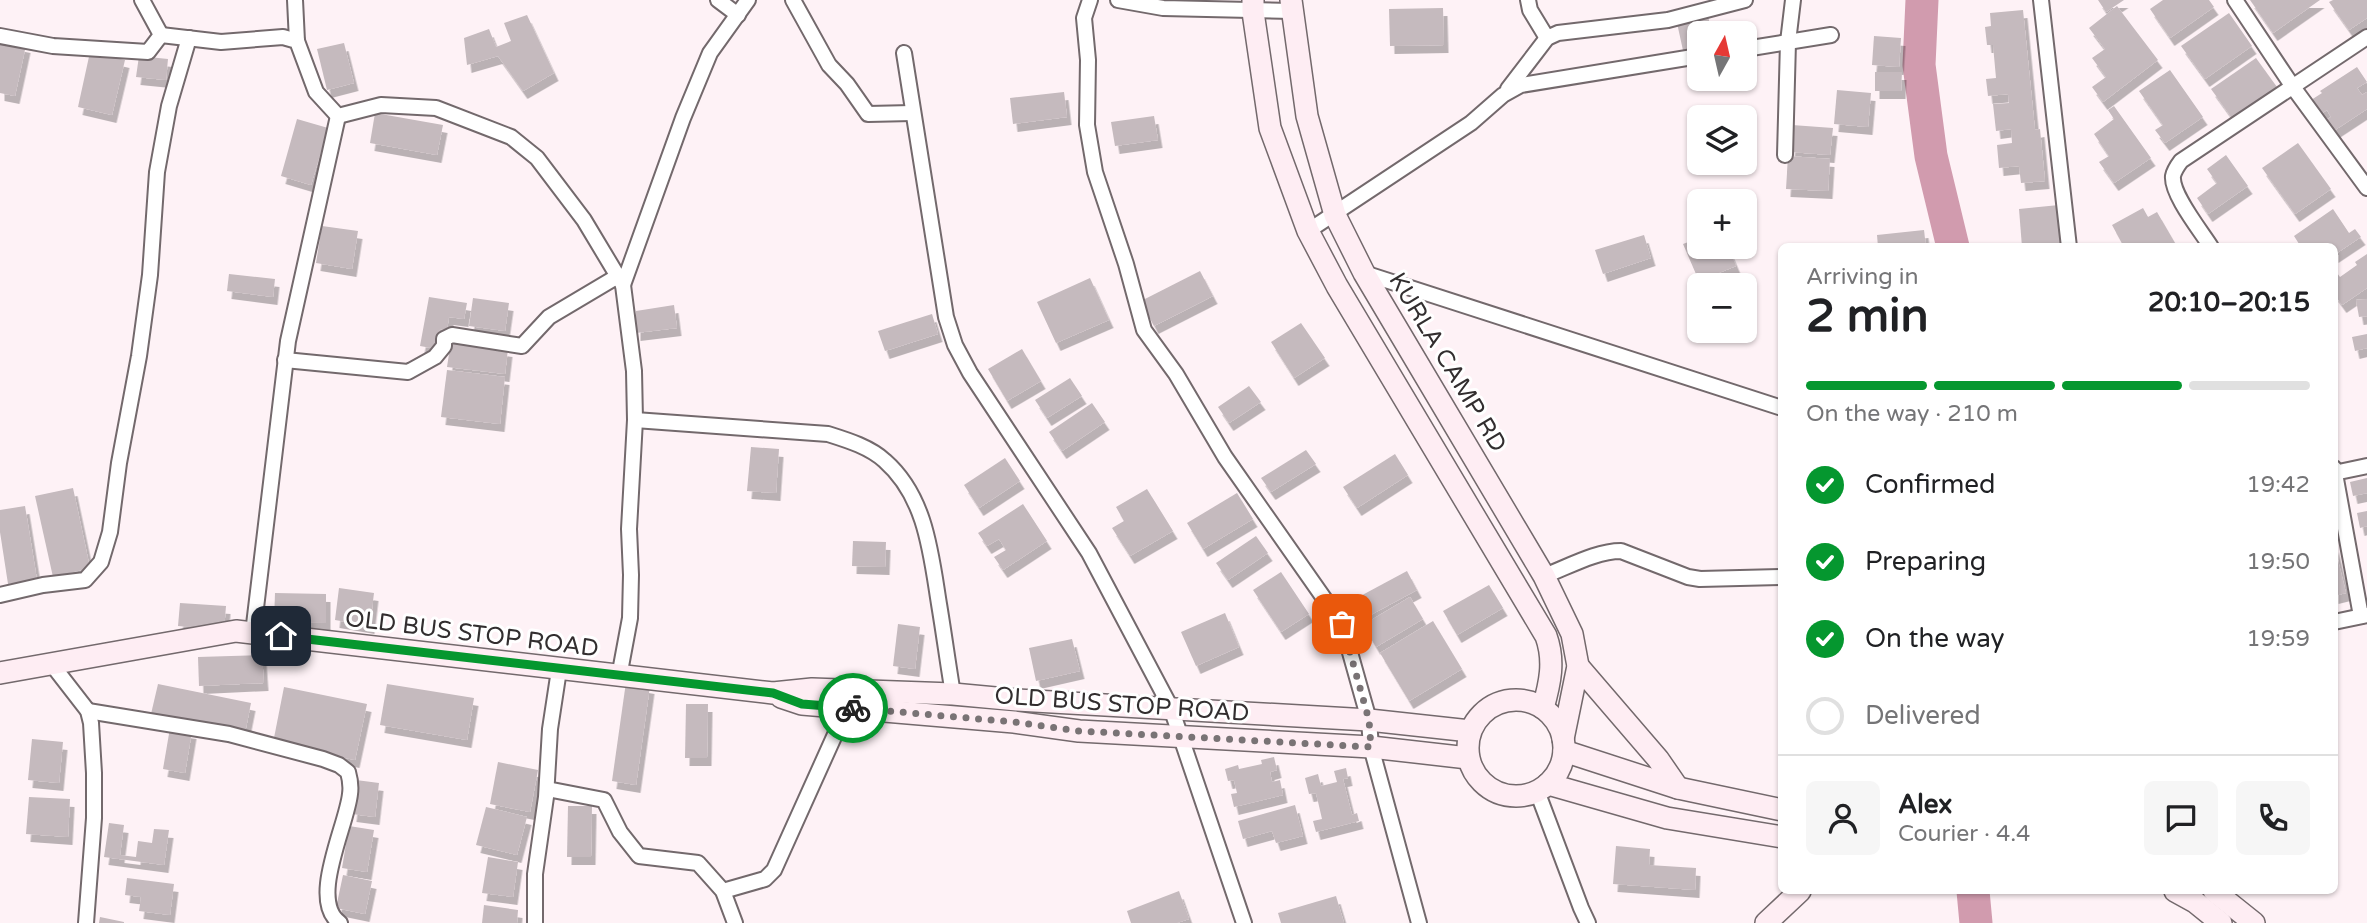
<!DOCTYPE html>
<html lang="en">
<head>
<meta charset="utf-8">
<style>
	:root { --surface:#fff; --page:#f6f6f6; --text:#202124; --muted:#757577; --line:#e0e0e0; --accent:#05972f }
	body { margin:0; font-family:"Varela Round",sans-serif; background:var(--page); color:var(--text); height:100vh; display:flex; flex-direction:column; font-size:26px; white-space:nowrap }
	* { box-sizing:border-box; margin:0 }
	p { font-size:23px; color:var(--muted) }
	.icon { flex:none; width:38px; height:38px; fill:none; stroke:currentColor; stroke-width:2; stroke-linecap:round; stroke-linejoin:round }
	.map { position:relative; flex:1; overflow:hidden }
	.drawer { position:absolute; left:1778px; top:243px; width:560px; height:651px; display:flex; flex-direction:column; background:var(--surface); border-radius:10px; box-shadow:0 2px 5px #0004 }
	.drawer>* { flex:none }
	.needle { width:46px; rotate:8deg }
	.buttons { position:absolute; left:1687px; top:21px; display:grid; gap:14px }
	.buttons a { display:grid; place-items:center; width:70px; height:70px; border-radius:10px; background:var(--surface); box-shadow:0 2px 5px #0004; font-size:35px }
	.pin { position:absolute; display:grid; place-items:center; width:60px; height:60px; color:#fff; margin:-30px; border-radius:14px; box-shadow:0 4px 10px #0006 }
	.courier { position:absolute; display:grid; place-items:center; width:70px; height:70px; margin:-35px; border:5px solid #05972f; border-radius:50%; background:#fff; color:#222; box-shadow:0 2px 9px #0007 }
	.headline em { font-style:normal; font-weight:700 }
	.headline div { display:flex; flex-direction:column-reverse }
	.headline { display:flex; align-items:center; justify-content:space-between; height:119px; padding:0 28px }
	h1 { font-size:46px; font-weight:700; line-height:52px }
	.bar { display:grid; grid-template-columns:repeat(4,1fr); gap:10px 7px; align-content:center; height:84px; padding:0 28px }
	.bar i { height:9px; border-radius:5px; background:var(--line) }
	.bar .active { background:var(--accent) }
	.bar p { grid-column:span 4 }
	.line { display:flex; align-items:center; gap:18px; padding:0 28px; border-top:2px solid var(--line) }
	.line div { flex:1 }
	.round { display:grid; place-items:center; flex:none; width:74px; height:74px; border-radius:10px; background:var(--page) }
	ol { padding:0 28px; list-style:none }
	li { display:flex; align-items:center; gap:21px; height:77px }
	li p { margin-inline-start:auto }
	li .icon { padding:7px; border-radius:50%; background:var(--accent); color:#fff; stroke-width:4 }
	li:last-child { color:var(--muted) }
	li i { width:38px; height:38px; border:4px solid var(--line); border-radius:50% }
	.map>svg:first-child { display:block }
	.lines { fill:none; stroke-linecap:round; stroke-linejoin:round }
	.river { stroke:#d19bae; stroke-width:33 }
	.building { fill:#c5babe; filter:url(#shadow) }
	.street-casing { stroke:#73696c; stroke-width:18 }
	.secondary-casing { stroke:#73696c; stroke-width:24 }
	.street { stroke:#fff; stroke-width:14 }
	.secondary { stroke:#feedf3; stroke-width:21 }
	.done { stroke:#797375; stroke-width:7; stroke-dasharray:0 12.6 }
	.route { stroke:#05972f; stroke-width:9 }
	.labels { text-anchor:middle; stroke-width:6; stroke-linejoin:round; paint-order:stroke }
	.street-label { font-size:24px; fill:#322e2f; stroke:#fff }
</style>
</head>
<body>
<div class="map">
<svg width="2367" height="923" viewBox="0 0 2367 923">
	<defs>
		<filter id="shadow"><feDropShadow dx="4.5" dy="8" stdDeviation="0" flood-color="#0004"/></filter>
	</defs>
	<rect width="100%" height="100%" fill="#fef2f6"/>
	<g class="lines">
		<g class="river">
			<polyline points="1922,0 1919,65 1931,156 1953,247"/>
			<polyline points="1973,891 1976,923"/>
		</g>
	</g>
	<g class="building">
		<polygon points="2098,0 2124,0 2106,12"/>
		<polygon points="2163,0 2209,0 2214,7 2170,38 2150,9"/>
		<polygon points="2250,0 2320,0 2273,33"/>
		<polygon points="2333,0 2367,0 2367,18 2349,30 2329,2"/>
		<polygon points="2117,6 2158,60 2103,102 2092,87 2106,77 2092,58 2105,49 2089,28"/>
		<polygon points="1443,8 1444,45 1390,46 1389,9"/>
		<polygon points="2023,10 2035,130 2040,129 2045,181 2021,183 2019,166 1999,168 1997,145 2012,143 2011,129 1996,131 1993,104 2009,103 2008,94 1988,96 1986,79 1996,78 1993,45 1987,45 1985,27 1991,26 1990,13"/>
		<polygon points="2229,13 2252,46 2205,79 2181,46"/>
		<polygon points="527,15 554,73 523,91 498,56 467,65 464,38 489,29 496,47 511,41 504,23"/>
		<polygon points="1708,16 1712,33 1699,33 1699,52 1684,55 1677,23"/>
		<polygon points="1874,36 1901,38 1899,67 1872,65"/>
		<polygon points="0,40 26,45 15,96 0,93"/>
		<polygon points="344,43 354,83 327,90 317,49"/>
		<polygon points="90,52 125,60 112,115 78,107"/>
		<polygon points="139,56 168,59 166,80 136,77"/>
		<polygon points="2256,58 2277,87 2232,118 2211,89"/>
		<polygon points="2357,67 2367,82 2357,88 2362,95 2367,92 2367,109 2329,134 2321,123 2331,117 2327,110 2317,116 2308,102 2322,93 2320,91"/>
		<polygon points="2170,70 2203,117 2165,143 2155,130 2163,125 2139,91"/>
		<polygon points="1875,72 1902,72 1901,91 1875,91"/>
		<polygon points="1837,90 1871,93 1868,127 1834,124"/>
		<polygon points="1064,92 1067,117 1013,124 1010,98"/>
		<polygon points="2114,106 2151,158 2114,183 2099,162 2109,156 2094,134 2114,119 2108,110"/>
		<polygon points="375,113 443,125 437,155 370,143"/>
		<polygon points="1154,116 1158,140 1115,146 1111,122"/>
		<polygon points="297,119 328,128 311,185 281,176"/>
		<polygon points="1792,125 1833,128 1830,155 1790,152"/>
		<polygon points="2298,143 2331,189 2295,214 2262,168"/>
		<polygon points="2226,155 2248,186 2208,214 2197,198 2217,183 2207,169"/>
		<polygon points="1788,156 1830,159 1828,191 1786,189"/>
		<polygon points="2059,205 2064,247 2022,247 2019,209"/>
		<polygon points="2143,208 2148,217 2157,212 2175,243 2169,247 2124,247 2112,225"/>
		<polygon points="2333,209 2349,233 2355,229 2361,237 2334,255 2334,247 2301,247 2294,236"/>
		<polygon points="322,226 358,231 352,269 316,263"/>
		<polygon points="1924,230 1926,247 1878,247 1877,235"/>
		<polygon points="1644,235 1651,258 1603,274 1595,250"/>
		<polygon points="1699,238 1699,247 1728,247 1736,266 1699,281 1683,244"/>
		<polygon points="2367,254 2367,288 2342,305 2334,294 2334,269 2340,277 2357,265 2355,262"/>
		<polygon points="1200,271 1213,296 1154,326 1141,301"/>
		<polygon points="229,274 275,279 273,297 227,291"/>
		<polygon points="1090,278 1109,320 1056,343 1037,302"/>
		<polygon points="429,297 467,303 464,319 449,317 447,330 440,329 437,349 420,346"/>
		<polygon points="473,298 509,303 505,331 469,326"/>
		<polygon points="2367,299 2367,316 2359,317 2356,300"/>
		<polygon points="674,305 677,328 636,333 636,311"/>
		<polygon points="932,314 938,334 885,351 878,331"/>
		<polygon points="1301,323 1325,358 1294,378 1271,342"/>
		<polygon points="2367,334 2367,348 2355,351 2352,337"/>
		<polygon points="451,341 508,349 505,374 447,367"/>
		<polygon points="1022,349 1041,381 1007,401 988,369"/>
		<polygon points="447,370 505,377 500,424 441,417"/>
		<polygon points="1070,378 1082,396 1047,418 1035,400"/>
		<polygon points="1249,386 1261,402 1229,423 1218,407"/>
		<polygon points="1092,403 1105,422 1062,451 1049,432"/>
		<polygon points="751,447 779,449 776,493 747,491"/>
		<polygon points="1306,450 1316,464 1271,492 1261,478"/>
		<polygon points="1395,454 1408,475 1357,508 1343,487"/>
		<polygon points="1005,458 1020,481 979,508 964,485"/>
		<polygon points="2367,478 2367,493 2353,496 2350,482"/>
		<polygon points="73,488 90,568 53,577 35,496"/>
		<polygon points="1147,489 1173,531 1130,556 1112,528 1124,521 1116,507"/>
		<polygon points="1237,493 1253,519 1203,549 1187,523"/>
		<polygon points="1023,504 1047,541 1003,570 994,557 1006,550 999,539 987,546 978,533"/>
		<polygon points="25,506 37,580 8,584 0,532 0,510"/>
		<polygon points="2367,511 2367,526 2360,528 2357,513"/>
		<polygon points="1256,536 1268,553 1228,580 1216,563"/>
		<polygon points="853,541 886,542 885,567 852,566"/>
		<polygon points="2334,544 2346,593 2334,596"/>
		<polygon points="1407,571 1417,590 1363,619 1353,600"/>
		<polygon points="1281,572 1309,614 1281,632 1253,590"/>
		<polygon points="1489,585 1503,608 1457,635 1443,611"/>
		<polygon points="339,588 374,593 370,626 335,620"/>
		<polygon points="275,593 326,594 326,623 274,622"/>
		<polygon points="1410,597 1423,619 1376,647 1363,625"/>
		<polygon points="180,603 226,606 224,630 178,626"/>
		<polygon points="1225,613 1239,647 1196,666 1181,632"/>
		<polygon points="1433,621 1462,669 1409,701 1380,653"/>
		<polygon points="898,624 920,627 915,669 893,666"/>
		<polygon points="1072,639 1080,671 1036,681 1029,648"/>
		<polygon points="262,655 264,683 199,686 198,657"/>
		<polygon points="626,682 650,686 636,785 612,781"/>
		<polygon points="158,684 251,703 245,733 151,714"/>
		<polygon points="387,684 474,698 467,740 380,725"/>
		<polygon points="284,687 367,704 355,760 273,743"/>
		<polygon points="686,704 708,704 707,758 685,758"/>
		<polygon points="170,728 192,731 185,773 163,769"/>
		<polygon points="32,739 63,742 59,783 28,780"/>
		<polygon points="1274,757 1277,770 1270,772 1272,782 1280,780 1283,795 1234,807 1231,794 1237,793 1234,780 1228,781 1225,769 1238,765 1239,769 1262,764 1261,760"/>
		<polygon points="498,762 538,770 530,812 490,804"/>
		<polygon points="1346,768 1348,778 1343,779 1352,815 1357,813 1359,821 1316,832 1313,821 1322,819 1316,793 1309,794 1305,778 1318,774 1321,786 1337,782 1334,771"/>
		<polygon points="356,780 379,783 375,817 352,814"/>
		<polygon points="29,797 70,799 68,837 26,834"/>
		<polygon points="1295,805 1303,836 1276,843 1272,831 1243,839 1238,821"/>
		<polygon points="568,806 592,806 591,857 567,857"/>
		<polygon points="486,807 527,817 517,855 476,845"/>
		<polygon points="109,823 124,825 120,855 136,857 138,841 152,843 154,829 169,830 164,865 104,857"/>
		<polygon points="349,826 374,830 367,872 342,868"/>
		<polygon points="1616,846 1650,849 1649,865 1696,868 1695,890 1613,884"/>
		<polygon points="488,857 518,862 513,897 482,893"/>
		<polygon points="343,875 372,881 365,914 336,908"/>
		<polygon points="127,878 174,884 170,915 139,911 141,897 125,895"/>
		<polygon points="1179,891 1189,919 1177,923 1131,923 1127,911"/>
		<polygon points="1336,896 1344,923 1281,923 1278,913"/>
		<polygon points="484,905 518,910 517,923 482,923"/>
		<polygon points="100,917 124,922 124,923 99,923"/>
	</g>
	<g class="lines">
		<defs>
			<g id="street">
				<polyline points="295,0 297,41"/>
				<polyline points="718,0 738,15"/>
				<polyline points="793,0 829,65 847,84 868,114 912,113"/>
				<polyline points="1090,0 1084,18 1088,60 1087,125 1095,172 1126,264 1144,330 1176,374 1225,457 1342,624 1369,720 1371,747 1419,923"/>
				<polyline points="1118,0 1163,8 1292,11"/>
				<polyline points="1528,0 1530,10 1547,38"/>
				<polyline points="2041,0 2069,247"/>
				<polyline points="2235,0 2293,87 2367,188"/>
				<polyline points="161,35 221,42 283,37 297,41 316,92 338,116 381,105 436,108 511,137 537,158 584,220 623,285 683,118 710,53 748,0"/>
				<polyline points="0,36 53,46 148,52 161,35 142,0"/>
				<polyline points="1745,49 1831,35"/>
				<polyline points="904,53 946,317 955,345 970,373 1089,553 1171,708 1244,923"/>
				<polyline points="1508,89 1547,38 1558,33 1668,20 1745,0"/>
				<polyline points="1785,155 1788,42 1793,0"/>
				<polyline points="1308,231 1471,123 1503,95 1521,85 1699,56"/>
				<path d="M2211 247C2201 231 2171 194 2173 176 2174 171 2178 165 2181 161L2367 37"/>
				<polyline points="1364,273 1782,408"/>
				<polyline points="285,360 408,372 435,357 444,346 444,339 452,335 522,346 549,317 618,276"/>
				<path d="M635 420 828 434C847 440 870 447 885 461 926 497 931 554 939 604 944 634 948 664 953 694"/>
				<polyline points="2334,468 2361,616"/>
				<polyline points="2334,473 2367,466"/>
				<path d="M1544 576C1568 567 1596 551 1621 551L1688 577 1700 579 1782 577"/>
				<polyline points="0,595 43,585 85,580 101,562 110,532 119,463 139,356 150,275 157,172 169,106 189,38"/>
				<polyline points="2334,622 2367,615"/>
				<polyline points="253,633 288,341 338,116"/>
				<polyline points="50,662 88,711 91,723 94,773 94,818 86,923"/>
				<polyline points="619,677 630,618 631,575 629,529 635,420 634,371 623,285"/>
				<path d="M88 711 229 734 323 759 339 765 348 772C350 779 351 787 350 794 347 825 308 901 340 923"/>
				<polyline points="547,789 604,800 620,832 639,856 698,863 723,891 735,923"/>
				<polyline points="1537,791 1581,908 1588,923"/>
				<polyline points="723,891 765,879 774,870 847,708"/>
				<polyline points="535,923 535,874 546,797 550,729 559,670"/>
			</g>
			<g id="secondary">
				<path d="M1253 0V12L1270 128 1308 231 1337 286 1546 636C1555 661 1550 683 1543 708"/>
				<polyline points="1291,0 1307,116 1335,215 1364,273 1544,576 1572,634 1578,666 1563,739"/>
				<polyline points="1578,666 1658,759 1678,788"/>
				<polyline points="0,673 236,631 773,693 812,689 953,694 1017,700 1369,720 1470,731"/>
				<polyline points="781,697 802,704 1014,722 1079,731 1371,747 1468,758"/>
				<circle cx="1516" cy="748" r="48"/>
				<polyline points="1564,751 1678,788 1782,810"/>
				<polyline points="1548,784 1667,818 1782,837"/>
				<polyline points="2175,891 2195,902 2221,923"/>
				<polyline points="2214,891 2254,923"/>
				<polyline points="1766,923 1800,891"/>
			</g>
		</defs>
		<use href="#street" class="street-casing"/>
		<use href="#secondary" class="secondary-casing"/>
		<use href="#street" class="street"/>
		<use href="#secondary" class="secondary"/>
	</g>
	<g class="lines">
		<polyline class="done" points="853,708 1014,722 1079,731 1371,747 1369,720 1342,624"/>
		<polyline class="route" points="281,636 773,693 802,704 853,708"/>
	</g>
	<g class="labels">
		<g class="street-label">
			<text transform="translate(1448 362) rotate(59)" y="8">KURLA CAMP RD</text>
			<text transform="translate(472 633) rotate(7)" y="8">OLD BUS STOP ROAD</text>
			<text transform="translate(1122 704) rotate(4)" y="8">OLD BUS STOP ROAD</text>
		</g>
	</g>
</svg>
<div class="buttons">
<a><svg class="needle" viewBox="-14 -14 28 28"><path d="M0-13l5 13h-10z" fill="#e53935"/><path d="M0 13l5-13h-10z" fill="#757577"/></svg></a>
<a><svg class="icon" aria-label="layers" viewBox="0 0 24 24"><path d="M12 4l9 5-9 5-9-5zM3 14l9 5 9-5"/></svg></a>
<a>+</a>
<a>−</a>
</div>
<div class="pin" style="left:1342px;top:624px;background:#ea580c"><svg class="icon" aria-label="bag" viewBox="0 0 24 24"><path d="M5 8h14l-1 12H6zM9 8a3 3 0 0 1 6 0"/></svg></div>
<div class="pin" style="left:281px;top:636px;background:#1f2937"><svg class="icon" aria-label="home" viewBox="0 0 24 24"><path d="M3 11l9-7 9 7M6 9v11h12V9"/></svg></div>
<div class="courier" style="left:853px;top:708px"><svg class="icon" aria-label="bike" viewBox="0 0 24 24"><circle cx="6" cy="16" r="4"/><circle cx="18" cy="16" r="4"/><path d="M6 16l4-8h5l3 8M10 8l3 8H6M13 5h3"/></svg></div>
<section class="drawer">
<div class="headline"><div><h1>2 min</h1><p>Arriving in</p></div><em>20:10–20:15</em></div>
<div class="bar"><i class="active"></i><i class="active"></i><i class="active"></i><i></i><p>On the way · 210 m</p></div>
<ol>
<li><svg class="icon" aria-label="check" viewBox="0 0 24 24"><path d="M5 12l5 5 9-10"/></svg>Confirmed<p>19:42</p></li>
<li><svg class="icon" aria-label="check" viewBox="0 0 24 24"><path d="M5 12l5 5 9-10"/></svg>Preparing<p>19:50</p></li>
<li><svg class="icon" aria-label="check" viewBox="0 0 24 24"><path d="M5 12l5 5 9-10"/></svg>On the way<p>19:59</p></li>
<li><i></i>Delivered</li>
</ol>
<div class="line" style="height:126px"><a class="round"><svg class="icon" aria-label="person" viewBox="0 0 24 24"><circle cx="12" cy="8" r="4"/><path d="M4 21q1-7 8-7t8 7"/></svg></a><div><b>Alex</b><p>Courier · 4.4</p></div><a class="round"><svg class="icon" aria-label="chat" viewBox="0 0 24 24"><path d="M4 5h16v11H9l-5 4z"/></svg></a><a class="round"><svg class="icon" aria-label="phone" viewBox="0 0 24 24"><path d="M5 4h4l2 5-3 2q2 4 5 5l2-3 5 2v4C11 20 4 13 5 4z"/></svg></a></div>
</section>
</div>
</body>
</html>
